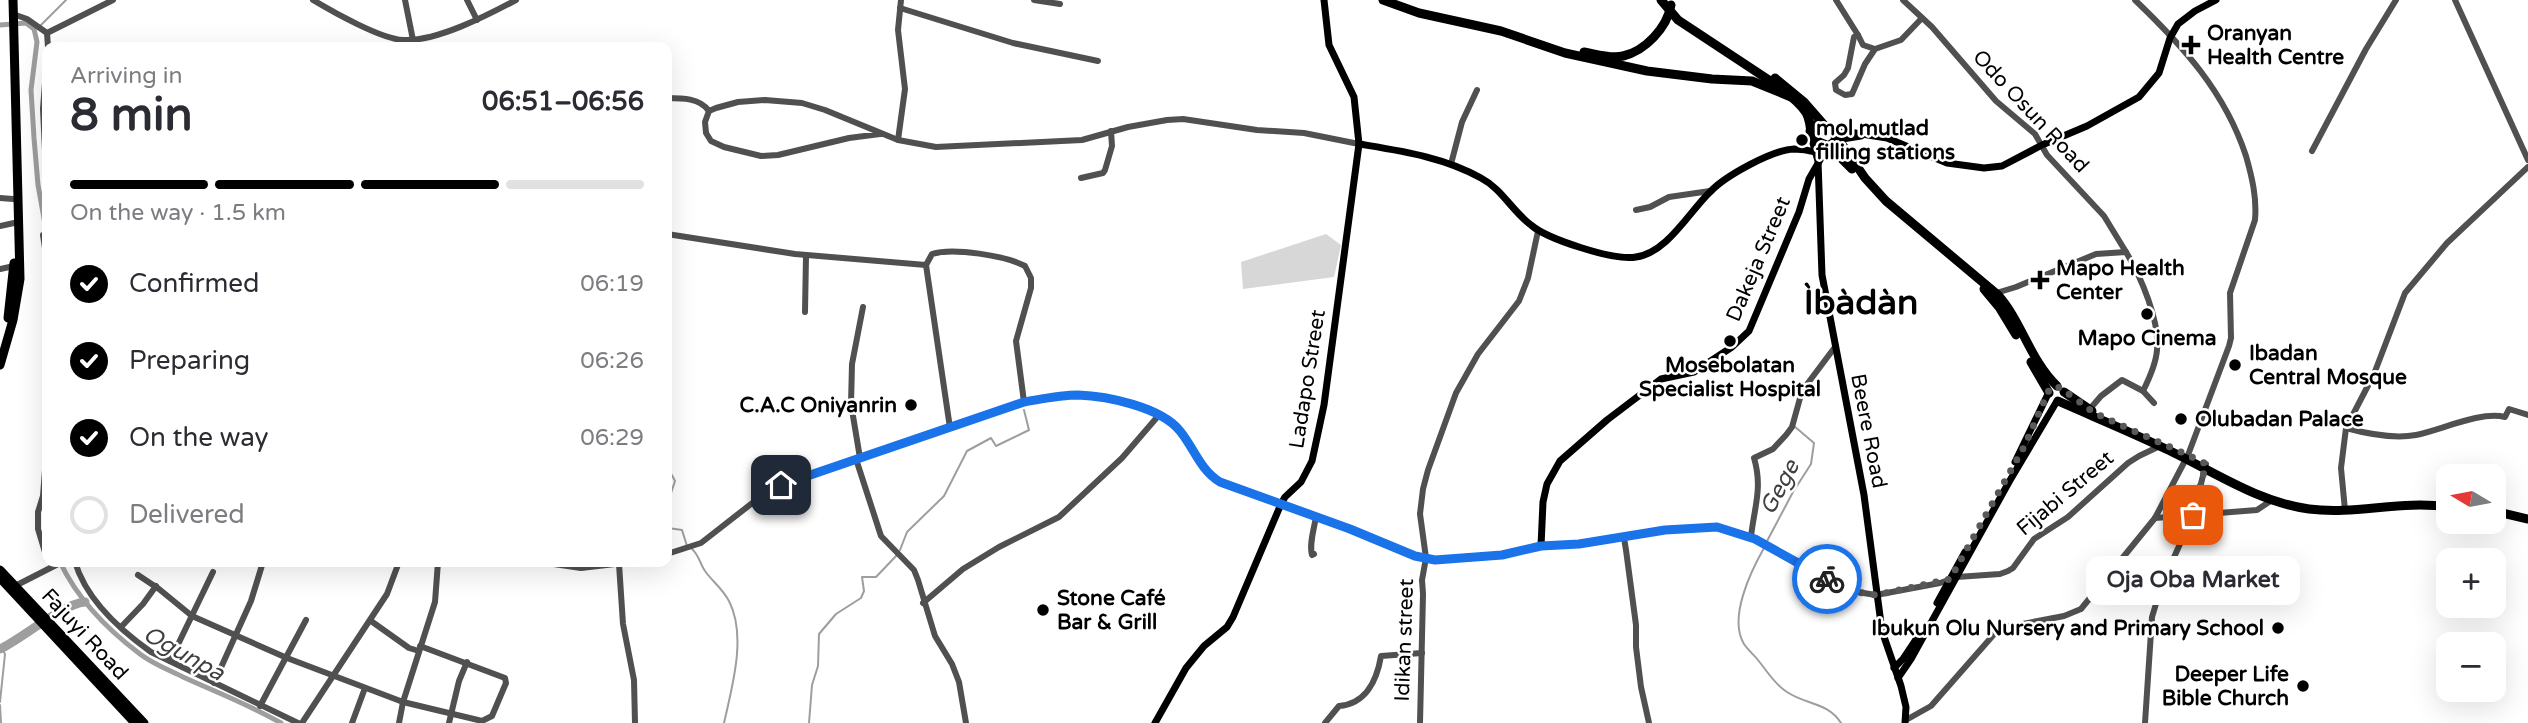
<!DOCTYPE html>
<html lang="en">
<head>
<meta charset="utf-8">
<style>
	:root { --surface:#fff; --page:#f2f2f3; --text:#2b2b33; --muted:#7c7c81; --line:#e1e1e2; --accent:#000 }
	body { margin:0; font-family:"Varela Round",sans-serif; background:var(--page); color:var(--text); height:100vh; display:flex; flex-direction:column; font-size:26px; white-space:nowrap }
	* { box-sizing:border-box; margin:0 }
	p { font-size:23px; color:var(--muted) }
	.icon { flex:none; width:38px; height:38px; fill:none; stroke:currentColor; stroke-width:2; stroke-linecap:round; stroke-linejoin:round }
	.map { position:relative; flex:1; overflow:hidden }
	.panel { position:absolute; left:42px; top:42px; width:630px; height:525px; display:flex; flex-direction:column; background:var(--surface); border-radius:14px; box-shadow:0 7px 28px #0002 }
	.panel>* { flex:none }
	.needle { width:46px; rotate:280deg }
	.controls { position:absolute; left:2436px; top:464px; display:grid; gap:14px }
	.controls a { display:grid; place-items:center; width:70px; height:70px; border-radius:14px; background:var(--surface); box-shadow:0 7px 28px #0002; font-size:35px }
	.pin { position:absolute; display:grid; place-items:center; width:60px; height:60px; color:#fff; margin:-30px; border-radius:14px; box-shadow:0 4px 10px #0006 }
	.courier { position:absolute; display:grid; place-items:center; width:70px; height:70px; margin:-35px; border:5px solid #1a73e8; border-radius:50%; background:#fff; color:#222; box-shadow:0 2px 9px #0007 }
	.bubble { position:absolute; height:49px; border-radius:14px; background:var(--surface); box-shadow:0 7px 28px #0002; font-size:23px; font-weight:800; line-height:49px; text-align:center }
	.summary em { font-style:normal; font-weight:800 }
	.summary div { display:flex; flex-direction:column-reverse }
	.summary { display:flex; align-items:center; justify-content:space-between; height:119px; padding:0 28px }
	h1 { font-size:46px; font-weight:800; line-height:52px }
	.bar { display:grid; grid-template-columns:repeat(4,1fr); gap:10px 7px; align-content:center; height:84px; padding:0 28px }
	.bar i { height:9px; border-radius:5px; background:var(--line) }
	.bar .selected { background:var(--accent) }
	.bar p { grid-column:span 4 }
	ol { padding:0 28px; list-style:none }
	li { display:flex; align-items:center; gap:21px; height:77px }
	li p { margin-inline-start:auto }
	li .icon { padding:7px; border-radius:50%; background:var(--accent); color:#fff; stroke-width:4 }
	li:last-child { color:var(--muted) }
	li i { width:38px; height:38px; border:4px solid var(--line); border-radius:50% }
	.map>svg:first-child { display:block }
	.green { fill:#d7d7d7 }
	.lines { fill:none; stroke-linecap:round; stroke-linejoin:round }
	.stream { stroke:#9e9e9e; stroke-width:2 }
	.canal { stroke:#9e9e9e; stroke-width:5 }
	.river { stroke:#9e9e9e; stroke-width:9 }
	.minor { stroke:#505050; stroke-width:6 }
	.major { stroke:#000; stroke-width:7 }
	.highway { stroke:#000; stroke-width:9 }
	.done { stroke:#595959; stroke-width:7; stroke-dasharray:0 12.6 }
	.route { stroke:#1a73e8; stroke-width:9 }
	.poi-dot { fill:#000; stroke:#fff; stroke-width:2.5 }
	.labels { text-anchor:middle; stroke-width:5; stroke-linejoin:round; paint-order:stroke }
	.poi-label { font-size:21px; font-weight:bold; fill:#000; stroke:#fff; text-anchor:start }
	.street-label { font-size:21px; fill:#000; stroke:#fff }
	.water-label { font-size:23px; font-style:italic; fill:#3f3f3f; stroke:#fff }
	.town-label { font-size:35px; font-weight:bold; fill:#000; stroke:#fff }
</style>
</head>
<body>
<div class="map">
<svg width="2528" height="723" viewBox="0 0 2528 723">
	<rect width="100%" height="100%" fill="#fff"/>
	<polygon class="green" points="1326,234 1341,245 1334,277 1243,289 1241,262"/>
	<g class="lines">
		<g class="stream">
			<polyline points="40,26 66,0"/>
			<polyline points="667,466 675,481 667,505 668,528 682,530 687,546"/>
			<polyline points="1766,543 1793,492 1811,464 1814,443 1794,426"/>
			<path d="M1764 548C1751 571 1728 618 1744 644 1748 650 1754 655 1758 660 1767 671 1775 685 1787 692 1806 705 1828 702 1841 723"/>
			<path d="M692 549C699 555 700 564 705 571 712 581 722 588 729 601 747 636 732 687 724 723"/>
			<polyline points="900,550 907,532 944,496 967,451 991,438 996,446 1029,430 1024,410"/>
			<polyline points="0,702 5,654 2,649"/>
			<polyline points="0,705 1,723"/>
			<polyline points="809,723 812,685 818,666 819,634 836,614 861,598 864,591 862,577 876,577 897,555"/>
		</g>
		<g class="canal">
			<polyline points="0,25 26,23 34,29 37,42 31,90 34,138 38,185 47,235"/>
			<polyline points="47,507 47,523"/>
			<path d="M60 562C77 598 108 630 140 654 153 664 169 670 183 677 216 692 250 705 281 723"/>
		</g>
		<path class="river" d="M0 649C23 638 62 604 85 602"/>
		<g class="minor">
			<path d="M313 0C333 12 381 39 403 40 436 42 488 15 516 0"/>
			<polyline points="405,0 413,40"/>
			<polyline points="467,0 477,20"/>
			<polyline points="1034,0 1060,4"/>
			<polyline points="1836,0 1858,35 1854,37 1848,68 1844,75 1835,83 1836,90 1845,95 1852,94 1865,64 1875,49 1901,40 1922,18"/>
			<polyline points="1903,0 1932,27 1996,101 2035,134 2047,155 2104,216 2126,252"/>
			<polyline points="2455,0 2528,160"/>
			<polyline points="900,8 1013,43 1098,61"/>
			<polyline points="13,14 27,19 47,33 113,0"/>
			<polyline points="47,33 48,47"/>
			<polyline points="1858,35 1863,45 1875,49"/>
			<polyline points="47,57 43,109 47,191"/>
			<path d="M667 98C682 98 700 98 709 111"/>
			<polyline points="880,134 849,138 778,155 761,156 724,147 711,141 706,133 705,122 709,111 716,108 738,102 765,100 802,103 825,110 898,140 936,147 1082,140 1128,127 1167,120 1183,119 1257,130 1304,133 1359,144"/>
			<polyline points="898,140 905,89 898,30 901,0"/>
			<polyline points="2312,151 2366,49 2396,0"/>
			<polyline points="1451,164 1462,122 1477,90"/>
			<polyline points="1081,178 1103,173 1105,170 1112,146 1111,131"/>
			<polyline points="0,198 13,199"/>
			<polyline points="1636,210 1650,207 1669,197 1710,191"/>
			<polyline points="0,226 14,223"/>
			<polyline points="667,234 795,254 926,265"/>
			<polyline points="43,235 47,261"/>
			<polyline points="0,269 14,266"/>
			<path d="M1993 294 2016 287 2096 254 2126 252C2141 277 2160 321 2157 350 2156 364 2149 379 2143 391"/>
			<polyline points="805,312 806,256"/>
			<polyline points="2089,410 2101,396 2122,380 2143,391 2154,403"/>
			<path d="M950 428 926 265 932 254C953 247 1006 256 1025 266L1031 278V288L1016 341 1024 402"/>
			<path d="M2346 428C2368 434 2394 439 2416 435 2441 430 2480 411 2505 417L2509 409 2528 415"/>
			<polyline points="47,444 43,496 38,512 38,529 47,559"/>
			<polyline points="860,458 851,404 852,364 863,307"/>
			<polyline points="856,459 881,536 914,570 918,580 935,636 952,664 959,682 966,723"/>
			<polyline points="2345,510 2341,468 2346,428 2374,374 2405,293 2447,243 2528,167"/>
			<polyline points="2155,518 2257,510 2272,500"/>
			<polyline points="1620,537 1624,538 1626,550 1636,625 1636,647 1641,687 1649,723"/>
			<path d="M1751 537C1754 508 1763 488 1754 458L1773 449 1786 435 1792 427 1802 391 1835 347"/>
			<path d="M667 554 701 543 760 497 781 485 1024 402C1038 400 1052 396 1066 395 1097 394 1156 404 1177 428 1193 445 1199 469 1220 482L1350 529 1415 556 1435 560 1502 555 1541 546 1579 544 1665 530 1717 527 1755 539 1851 591 1876 595 1940 583 1957 577 2000 574 2008 571 2013 568 2034 539 2068 517 2128 463 2139 456 2160 446"/>
			<path d="M1314 554 1312 555C1309 544 1314 529 1316 517"/>
			<path d="M75 562C86 599 120 630 151 652L298 723"/>
			<polyline points="540,562 581,568 632,562"/>
			<polyline points="619,564 623,624 634,680 635,723"/>
			<polyline points="138,575 159,589 192,616 287,658 403,702 482,721 492,716 506,683 505,678 420,646"/>
			<polyline points="15,586 62,562"/>
			<polyline points="923,603 963,569 999,547 1059,517 1122,458 1159,415"/>
			<polyline points="371,621 409,648 419,651"/>
			<polyline points="121,627 143,604 156,586"/>
			<polyline points="170,661 213,572"/>
			<polyline points="214,683 251,601 263,562"/>
			<polyline points="260,706 306,620"/>
			<path d="M1906 720 1931 706 1996 632 2007 627 2064 616 2081 609 2155 518 2188 455 2229 346 2231 338 2230 293 2255 220C2257 198 2252 177 2246 156 2225 92 2183 46 2135 0"/>
			<polyline points="302,723 387,594 399,562"/>
			<polyline points="352,723 365,688"/>
			<polyline points="399,723 403,702 435,602 438,562"/>
			<polyline points="449,723 459,681 467,662"/>
			<path d="M1325 723 1339 706C1366 704 1377 680 1381 656L1422 653"/>
			<polyline points="1420,723 1423,594 1422,580 1426,558 1420,514 1423,489 1428,470 1456,393 1478,354 1519,301 1528,278 1538,231"/>
			<polyline points="2145,723 2152,617 2162,584 2193,515 2206,464"/>
		</g>
		<g class="major">
			<polyline points="1830,129 1887,138 1947,163 1984,168 2002,166 2042,145 2087,126 2139,97 2159,73 2170,38 2178,24 2195,11 2216,0"/>
			<polyline points="1811,136 1818,161 1822,275 1864,495 1882,631 1901,686 1906,707 1905,723"/>
			<polyline points="1836,140 1861,136"/>
			<path d="M1359 144C1401 151 1444 157 1481 178 1502 189 1512 211 1531 225 1547 239 1614 261 1636 257 1667 253 1689 212 1710 192 1725 176 1772 150 1794 149 1801 149 1808 150 1815 152"/>
			<polyline points="2015,462 2048,394"/>
			<polyline points="1541,546 1543,502 1547,484 1560,461 1607,420 1661,379 1694,372 1732,347 1749,331 1799,212 1809,179 1828,146"/>
			<polyline points="1937,603 1965,552"/>
			<polyline points="1894,668 1903,659 1923,629"/>
			<polyline points="1898,678 1911,659 2009,482 2057,401"/>
			<polyline points="1155,723 1186,668 1204,646 1227,627 1233,617 1281,504 1285,497 1301,482 1312,461 1324,405 1359,144 1354,97 1329,45 1324,0"/>
		</g>
		<g class="highway">
			<polyline points="1383,0 1419,13 1501,31 1565,53 1647,71 1712,79 1752,81 1791,97"/>
			<polyline points="1661,0 1678,20 1778,86"/>
			<path d="M1584 52C1596 54 1610 59 1623 56 1645 51 1667 28 1671 5"/>
			<polyline points="1775,78 1804,102 1825,126"/>
			<path d="M1789 95C1796 101 1805 108 1808 117 1814 135 1805 138 1829 146L1836 140 1834 132 1821 125H1814L1810 131"/>
			<path d="M1837 137 1865 178 1886 201 1998 295C2022 322 2030 360 2057 386"/>
			<polyline points="1829,146 1852,169"/>
			<polyline points="1984,289 1999,307 2016,335"/>
			<polyline points="8,318 14,263"/>
			<polyline points="2031,362 2049,393"/>
			<polyline points="0,365 13,320 20,279 13,0"/>
			<polyline points="2064,392 2092,411"/>
			<path d="M2058 401C2094 417 2131 432 2166 449 2213 471 2257 502 2309 509 2356 515 2401 500 2448 507"/>
			<polyline points="2494,511 2528,519"/>
			<polyline points="0,570 144,723"/>
			<polyline points="0,578 135,723"/>
		</g>
	</g>
	<g class="lines">
		<path class="done" d="M1827 579 1851 591 1876 595 1950 579 2025 445 2049 390 2055 386C2062 387 2085 407 2095 413 2132 431 2170 446 2206 464L2193 515"/>
		<path class="route" d="M781 485 1024 402C1042 399 1060 395 1078 395 1107 396 1161 407 1180 431 1194 448 1200 470 1220 482L1350 529 1415 556 1435 560 1502 555 1541 546 1579 544 1665 530 1717 527 1755 539 1827 579"/>
	</g>
	<g class="poi-dot">
		<path d="M2187.5 34.5h7v7h7v7h-7v7h-7v-7h-7v-7h7z"/>
		<circle cx="1802" cy="140" r="7"/>
		<path d="M2036.5 269.5h7v7h7v7h-7v7h-7v-7h-7v-7h7z"/>
		<circle cx="2147" cy="314" r="7"/>
		<circle cx="1730" cy="341" r="7"/>
		<circle cx="2235" cy="365" r="7"/>
		<circle cx="911" cy="405" r="7"/>
		<circle cx="2181" cy="419" r="7"/>
		<circle cx="1043" cy="610" r="7"/>
		<circle cx="2278" cy="628" r="7"/>
		<circle cx="2303" cy="686" r="7"/>
	</g>
	<g class="labels">
		<g class="poi-label">
			<text x="2207" y="40">Oranyan<tspan x="2207" dy="24">Health Centre</tspan></text>
			<text x="1816" y="135">mol mutlad<tspan x="1816" dy="24">filling stations</tspan></text>
			<text x="2056" y="275">Mapo Health<tspan x="2056" dy="24">Center</tspan></text>
			<text x="2147" y="345" text-anchor="middle">Mapo Cinema</text>
			<text x="2249" y="360">Ibadan<tspan x="2249" dy="24">Central Mosque</tspan></text>
			<text x="1730" y="372" text-anchor="middle">Mosebolatan<tspan x="1730" dy="24">Specialist Hospital</tspan></text>
			<text x="897" y="412" text-anchor="end">C.A.C Oniyanrin</text>
			<text x="2195" y="426">Olubadan Palace</text>
			<text x="1057" y="605">Stone Café<tspan x="1057" dy="24">Bar &amp; Grill</tspan></text>
			<text x="2264" y="635" text-anchor="end">Ibukun Olu Nursery and Primary School</text>
			<text x="2289" y="681" text-anchor="end">Deeper Life<tspan x="2289" dy="24">Bible Church</tspan></text>
		</g>
		<g class="street-label">
			<text transform="translate(2031 111) rotate(47)" y="7">Odo Osun Road</text>
			<text transform="translate(1758 259) rotate(-67)" y="7">Dakeja Street</text>
			<text transform="translate(1307 379) rotate(-81)" y="7">Ladapo Street</text>
			<text transform="translate(1869 431) rotate(79)" y="7">Beere Road</text>
			<text transform="translate(2065 493) rotate(-40)" y="7">Fijabi Street</text>
			<text transform="translate(85 634) rotate(47)" y="7">Fajuyi Road</text>
			<text transform="translate(1404 640) rotate(-88)" y="7">Idikan street</text>
		</g>
		<g class="water-label">
			<text transform="translate(1779 487) rotate(-62)" y="8">Gege</text>
			<text transform="translate(184 653) rotate(29)" y="8">Ogunpa</text>
		</g>
		<g class="town-label">
			<text x="1861" y="314">Ìbàdàn</text>
		</g>
	</g>
</svg>
<div class="controls">
<a><svg class="needle" viewBox="-14 -14 28 28"><path d="M0-13l5 13h-10z" fill="#e53935"/><path d="M0 13l5-13h-10z" fill="#7c7c81"/></svg></a>
<a>+</a>
<a>−</a>
</div>
<div class="pin" style="left:2193px;top:515px;background:#ea580c"><svg class="icon" aria-label="bag" viewBox="0 0 24 24"><path d="M5 8h14l-1 12H6zM9 8a3 3 0 0 1 6 0"/></svg></div>
<div class="pin" style="left:781px;top:485px;background:#1f2937"><svg class="icon" aria-label="home" viewBox="0 0 24 24"><path d="M3 11l9-7 9 7M6 9v11h12V9"/></svg></div>
<div class="courier" style="left:1827px;top:579px"><svg class="icon" aria-label="bike" viewBox="0 0 24 24"><circle cx="6" cy="16" r="4"/><circle cx="18" cy="16" r="4"/><path d="M6 16l4-8h5l3 8M10 8l3 8H6M13 5h3"/></svg></div>
<div class="bubble" style="left:2086px;top:556px;width:214px">Oja Oba Market</div>
<section class="panel">
<div class="summary"><div><h1>8 min</h1><p>Arriving in</p></div><em>06:51–06:56</em></div>
<div class="bar"><i class="selected"></i><i class="selected"></i><i class="selected"></i><i></i><p>On the way · 1.5 km</p></div>
<ol>
<li><svg class="icon" aria-label="check" viewBox="0 0 24 24"><path d="M5 12l5 5 9-10"/></svg>Confirmed<p>06:19</p></li>
<li><svg class="icon" aria-label="check" viewBox="0 0 24 24"><path d="M5 12l5 5 9-10"/></svg>Preparing<p>06:26</p></li>
<li><svg class="icon" aria-label="check" viewBox="0 0 24 24"><path d="M5 12l5 5 9-10"/></svg>On the way<p>06:29</p></li>
<li><i></i>Delivered</li>
</ol>
</section>
</div>
</body>
</html>
